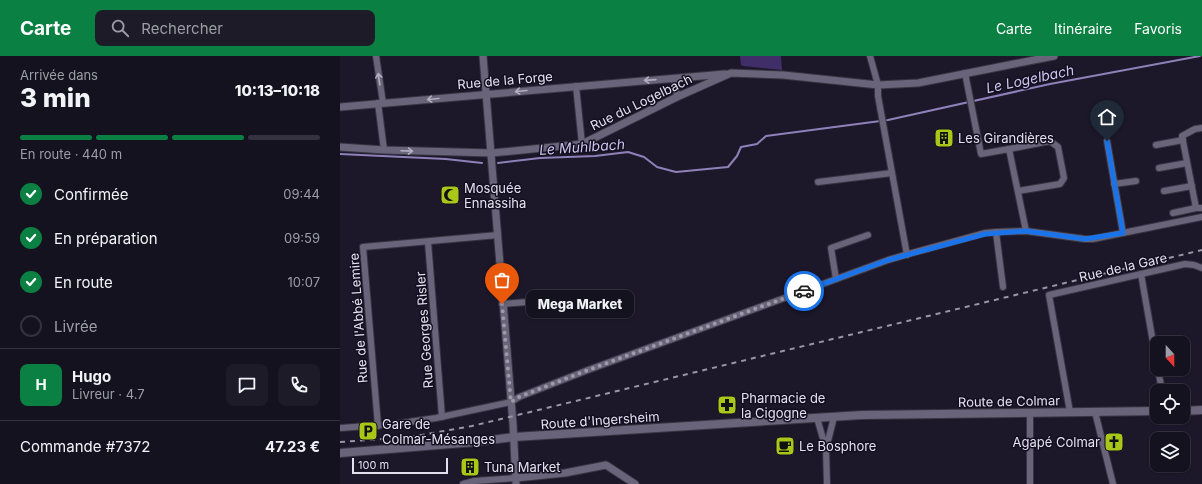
<!DOCTYPE html>
<html lang="fr">
<head>
<meta charset="utf-8">
<style>
	:root { --surface:#151220; --page:#1e1b29; --text:#f1f3f6; --muted:#9d9ea5; --line:#34323e; --accent:#0b8043 }
	body { margin:0; font-family:Inter,sans-serif; background:var(--page); color:var(--text); height:100vh; display:flex; flex-direction:column; font-size:15px; white-space:nowrap }
	* { box-sizing:border-box; margin:0 }
	p { font-size:13px; color:var(--muted) }
	.icon { flex:none; width:22px; height:22px; fill:none; stroke:currentColor; stroke-width:2; stroke-linecap:round; stroke-linejoin:round }
	.map { position:relative; flex:1; overflow:hidden }
	.panel { display:flex; flex-direction:column; background:var(--surface); width:340px }
	.panel>* { flex:none }
	.needle { width:26px; rotate:159deg }
	.buttons { position:absolute; left:810px; top:280px; display:grid; gap:8px }
	.buttons a { display:grid; place-items:center; width:40px; height:40px; border-radius:8px; background:var(--surface); box-shadow:0 1px 3px #0004,0 0 0 1px var(--line); font-size:20px }
	.scale { position:absolute; left:12px; bottom:10px; width:96px; box-sizing:border-box; padding-left:4px; border:2px solid #e3e1ee; border-top:0; font-size:11px; line-height:14px; white-space:nowrap; color:#e3e1ee; -webkit-text-stroke:3px #130f20; paint-order:stroke }
	.pin { position:absolute; display:grid; place-items:center; width:34px; height:34px; color:#fff; margin:-41px -17px; border-radius:50% 50% 50% 0; rotate:-45deg; box-shadow:0 0 4px #0007 }
	.pin .icon { rotate:45deg }
	.courier { position:absolute; display:grid; place-items:center; width:40px; height:40px; margin:-20px; border:3px solid #1a73e8; border-radius:50%; background:#fff; color:#222; box-shadow:0 1px 5px #0007 }
	.bubble { position:absolute; height:28px; border-radius:8px; background:var(--surface); box-shadow:0 1px 3px #0004,0 0 0 1px var(--line); font-size:13px; font-weight:800; line-height:28px; text-align:center }
	.overview em { font-style:normal; font-weight:800 }
	.overview div { display:flex; flex-direction:column-reverse }
	.overview { display:flex; align-items:center; justify-content:space-between; height:68px; padding:0 20px }
	h1 { font-size:26px; font-weight:800; line-height:30px }
	.bar { display:grid; grid-template-columns:repeat(4,1fr); gap:6px 4px; align-content:center; height:48px; padding:0 20px }
	.bar i { height:5px; border-radius:3px; background:var(--line) }
	.bar .current { background:var(--accent) }
	.bar p { grid-column:span 4 }
	.line { display:flex; align-items:center; gap:10px; padding:0 20px; border-top:1px solid var(--line) }
	.line div { flex:1 }
	.round { display:grid; place-items:center; flex:none; width:42px; height:42px; border-radius:8px; background:var(--page) }
	ol { padding:0 20px; list-style:none }
	li { display:flex; align-items:center; gap:12px; height:44px }
	li p { margin-inline-start:auto }
	li .icon { padding:4px; border-radius:50%; background:var(--accent); color:#fff; stroke-width:4 }
	li:last-child { color:var(--muted) }
	li i { width:22px; height:22px; border:2px solid var(--line); border-radius:50% }
	header { display:flex; align-items:center; gap:24px; box-sizing:border-box; height:56px; padding:0 20px; background:var(--accent); color:#fff }
	header strong { font-size:19px }
	nav { display:flex; gap:22px; margin-inline-start:auto; font-size:14px }
	.search { width:280px; height:36px; background:var(--page); display:flex; align-items:center; gap:10px; box-sizing:border-box; padding:0 14px; border-radius:8px; color:var(--muted); font-size:15px }
	main { display:flex; flex:1; min-height:0 }
	.map>svg:first-child { display:block }
	.green { fill:#402e68 }
	.lines { fill:none; stroke-linecap:round; stroke-linejoin:round }
	.stream { stroke:#9080b9; stroke-width:2 }
	.minor-casing { stroke:#373542; stroke-width:8 }
	.tertiary-casing { stroke:#373542; stroke-width:9 }
	.secondary-casing { stroke:#373542; stroke-width:10 }
	.minor { stroke:#69647a; stroke-width:6 }
	.tertiary { stroke:#69647a; stroke-width:7 }
	.secondary { stroke:#69647a; stroke-width:8 }
	.rail { stroke:#9895a4; stroke-width:2; stroke-dasharray:5 5; stroke-linecap:butt }
	.oneway { stroke:#b2afc0 }
	.done { stroke:#9d9ba9; stroke-width:4; stroke-dasharray:0 7.2 }
	.route { stroke:#1a73e8; stroke-width:5 }
	.labels { text-anchor:middle; stroke-width:3; stroke-linejoin:round; paint-order:stroke }
	.street-label { font-size:13px; fill:#e3e1ee; stroke:#130f20 }
	.poi-label { font-size:13px; fill:#e3e1ee; stroke:#130f20; text-anchor:start }
	.water-label { font-size:14px; font-style:italic; fill:#cec5ef; stroke:#130f20 }
</style>
</head>
<body>
<header>
<strong>Carte</strong>
<div class="search"><svg class="icon" aria-label="search" viewBox="0 0 24 24"><circle cx="10" cy="10" r="6"/><path d="M15 15l6 6"/></svg>Rechercher</div>
<nav><a>Carte</a><a>Itinéraire</a><a>Favoris</a></nav>
</header>
<main>
<section class="panel">
<div class="overview"><div><h1>3 min</h1><p>Arrivée dans</p></div><em>10:13–10:18</em></div>
<div class="bar"><i class="current"></i><i class="current"></i><i class="current"></i><i></i><p>En route · 440 m</p></div>
<ol>
<li><svg class="icon" aria-label="check" viewBox="0 0 24 24"><path d="M5 12l5 5 9-10"/></svg>Confirmée<p>09:44</p></li>
<li><svg class="icon" aria-label="check" viewBox="0 0 24 24"><path d="M5 12l5 5 9-10"/></svg>En préparation<p>09:59</p></li>
<li><svg class="icon" aria-label="check" viewBox="0 0 24 24"><path d="M5 12l5 5 9-10"/></svg>En route<p>10:07</p></li>
<li><i></i>Livrée</li>
</ol>
<div class="line" style="height:72px"><b class="round" style="background:var(--accent);color:#fff">H</b><div><b>Hugo</b><p>Livreur · 4.7</p></div><a class="round"><svg class="icon" aria-label="chat" viewBox="0 0 24 24"><path d="M4 5h16v11H9l-5 4z"/></svg></a><a class="round"><svg class="icon" aria-label="phone" viewBox="0 0 24 24"><path d="M5 4h4l2 5-3 2q2 4 5 5l2-3 5 2v4C11 20 4 13 5 4z"/></svg></a></div>
<div class="line" style="height:52px"><div>Commande #7372</div><b>47.23 €</b></div>
</section>
<div class="map">
<svg width="862" height="428" viewBox="0 0 862 428">
	<rect width="100%" height="100%" fill="#1c182a"/>
	<polygon class="green" points="400,0 441,0 442,14 403,10 401,9"/>
	<g class="lines">
		<g class="stream">
			<polyline points="0,98 106,103 142,107"/>
			<polyline points="158,107 200,102 255,100 288,96 304,101 317,111 336,116 388,111 397,100 401,91 417,88 426,80 548,64 710,28 860,0"/>
		</g>
		<defs>
			<g id="minor">
				<polyline points="36,0 43,47"/>
				<polyline points="530,0 538,29 538,40 567,199"/>
				<polyline points="625,17 641,98 669,93 686,175"/>
				<polyline points="333,23 336,30 337,41"/>
				<polyline points="236,30 242,88"/>
				<polyline points="38,47 44,94"/>
				<polyline points="767,85 783,177"/>
				<polyline points="816,89 843,84"/>
				<polyline points="669,93 710,85 718,91 724,122 720,128 678,135"/>
				<polyline points="819,112 847,107"/>
				<polyline points="478,126 552,117"/>
				<polyline points="774,128 796,125"/>
				<polyline points="824,135 852,130"/>
				<polyline points="856,152 842,80 855,73 862,72"/>
				<polyline points="833,157 856,152 862,152"/>
				<polyline points="656,176 663,231"/>
				<polyline points="88,186 102,361"/>
				<polyline points="801,218 817,309"/>
				<polyline points="496,223 491,192 528,179"/>
				<polyline points="162,248 214,244"/>
				<polyline points="818,313 822,335"/>
				<polyline points="730,356 709,239 845,208 854,209 862,212"/>
				<polyline points="755,356 773,428"/>
				<polyline points="690,357 690,428"/>
				<polyline points="477,362 486,393 494,361"/>
				<polyline points="38,370 23,191 158,179"/>
				<polyline points="0,372 55,368 96,362 171,346 179,341 248,314 548,204 572,197 645,177 656,176 686,175 745,183 753,183 862,161"/>
				<polyline points="486,393 487,428"/>
				<polyline points="123,428 134,425 176,422"/>
			</g>
			<g id="tertiary">
				<polyline points="143,0 173,368 176,428"/>
				<polyline points="0,51 385,18"/>
				<polyline points="0,91 44,94 152,97 242,88 337,41 391,17 443,19 538,29 578,27 714,0"/>
				<polyline points="176,422 225,417 266,409 295,428"/>
			</g>
			<g id="secondary">
				<polyline points="843,355 862,354"/>
				<polyline points="0,397 135,386 174,381 522,359 817,355"/>
			</g>
		</defs>
		<use href="#minor" class="minor-casing"/>
		<use href="#tertiary" class="tertiary-casing"/>
		<use href="#secondary" class="secondary-casing"/>
		<use href="#minor" class="minor"/>
		<use href="#tertiary" class="tertiary"/>
		<use href="#secondary" class="secondary"/>
		<polyline class="rail" points="0,386 70,381 132,370 862,194"/>
	</g>
	<defs><path id="oneway-shaft" d="M-6 0H5M1.5-3L5.5 0L1.5 3" fill="none" stroke-width="1.6" stroke-linecap="round" stroke-linejoin="round"/></defs>
	<g class="oneway">
		<use href="#oneway-shaft" transform="translate(39 23) rotate(-98)"/>
		<use href="#oneway-shaft" transform="translate(310 24) rotate(176)"/>
		<use href="#oneway-shaft" transform="translate(181 35) rotate(175)"/>
		<use href="#oneway-shaft" transform="translate(93 43) rotate(175)"/>
		<use href="#oneway-shaft" transform="translate(67 95) rotate(2)"/>
	</g>
	<g class="lines">
		<polyline class="done" points="162,248 171,346 179,341 248,314 464,235"/>
		<polyline class="route" points="464,235 548,204 645,178 686,175 745,183 783,177 767,85"/>
	</g>
	<defs>
		<symbol id="building-square" viewBox="-11 -11 22 22"><rect x="-9" y="-9" width="18" height="18" rx="4" fill="#a9c719" stroke="#130f20"/><path d="M-4-6H4V6H1V3H-1V6H-4ZM-2.5-4.3h1.7v1.8h-1.7ZM.8-4.3h1.7v1.8H.8ZM-2.5-1h1.7V.8h-1.7ZM.8-1h1.7V.8H.8Z" fill="#111"/></symbol>
		<symbol id="mosque-square" viewBox="-11 -11 22 22"><rect x="-9" y="-9" width="18" height="18" rx="4" fill="#a9c719" stroke="#130f20"/><path d="M3.5-4.9A6 6 0 1 0 3.5 4.9A5 5 0 1 1 3.5-4.9Z" fill="#111"/></symbol>
		<symbol id="pharmacy-square" viewBox="-11 -11 22 22"><rect x="-9" y="-9" width="18" height="18" rx="4" fill="#a9c719" stroke="#130f20"/><path d="M-2-6h4v4h4v4h-4v4h-4v-4h-4v-4h4Z" fill="#111"/></symbol>
		<symbol id="parking-square" viewBox="-11 -11 22 22"><rect x="-9" y="-9" width="18" height="18" rx="4" fill="#a9c719" stroke="#130f20"/><path d="M-3.5-5.5H1a3.5 3.5 0 0 1 0 7H-1V5.5H-3.5ZM-1-3.4V-.6H.8a1.4 1.4 0 0 0 0-2.8Z" fill="#111"/></symbol>
		<symbol id="church-square" viewBox="-11 -11 22 22"><rect x="-9" y="-9" width="18" height="18" rx="4" fill="#a9c719" stroke="#130f20"/><path d="M-1.2-6h2.4v3.5h3.3v2.4h-3.3V6h-2.4V-.1h-3.3v-2.4h3.3Z" fill="#111"/></symbol>
		<symbol id="cafe-square" viewBox="-11 -11 22 22"><rect x="-9" y="-9" width="18" height="18" rx="4" fill="#a9c719" stroke="#130f20"/><path d="M-5.5-4.5H6V0H3Q3 3.5 0 3.5H-2.5Q-5.5 3.5-5.5 0ZM3-3.2v2h1.7v-2ZM-6 4.5H4V6H-6Z" fill="#111"/></symbol>
	</defs>
	<g fill-rule="evenodd">
		<use href="#building-square" x="593" y="71" width="22" height="22"/>
		<use href="#mosque-square" x="99" y="128" width="22" height="22"/>
		<use href="#pharmacy-square" x="376" y="338" width="22" height="22"/>
		<use href="#parking-square" x="17" y="364" width="22" height="22"/>
		<use href="#church-square" x="763" y="375" width="22" height="22"/>
		<use href="#cafe-square" x="434" y="379" width="22" height="22"/>
		<use href="#building-square" x="119" y="400" width="22" height="22"/>
	</g>
	<g class="labels">
		<g class="street-label">
			<text transform="translate(165 24) rotate(-5)" y="5">Rue de la Forge</text>
			<text transform="translate(301 46) rotate(-26)" y="5">Rue du Logelbach</text>
			<text transform="translate(783 211) rotate(-13)" y="5">Rue de la Gare</text>
			<text transform="translate(18 262) rotate(-94)" y="5">Rue de l'Abbé Lemire</text>
			<text transform="translate(84 274) rotate(-94)" y="5">Rue Georges Risler</text>
			<text transform="translate(669 345) rotate(-1)" y="5">Route de Colmar</text>
			<text transform="translate(260 364) rotate(-4)" y="5">Route d'Ingersheim</text>
		</g>
		<g class="poi-label">
			<text x="618" y="87">Les Girandières</text>
			<text x="124" y="137">Mosquée<tspan x="124" dy="15">Ennassiha</tspan></text>
			<text x="401" y="347">Pharmacie de<tspan x="401" dy="15">la Cigogne</tspan></text>
			<text x="42" y="373">Gare de<tspan x="42" dy="15">Colmar-Mésanges</tspan></text>
			<text x="760" y="391" text-anchor="end">Agapé Colmar</text>
			<text x="459" y="395">Le Bosphore</text>
			<text x="144" y="416">Tuna Market</text>
		</g>
		<g class="water-label">
			<text transform="translate(690 23) rotate(-12)" y="5">Le Logelbach</text>
			<text transform="translate(242 91) rotate(-4)" y="5">Le Muhlbach</text>
		</g>
	</g>
</svg>
<div class="buttons">
<a><svg class="needle" viewBox="-14 -14 28 28"><path d="M0-13l5 13h-10z" fill="#e53935"/><path d="M0 13l5-13h-10z" fill="#9d9ea5"/></svg></a>
<a><svg class="icon" aria-label="locate" viewBox="0 0 24 24"><circle cx="12" cy="12" r="6"/><path d="M12 2v4M12 18v4M2 12h4M18 12h4"/></svg></a>
<a><svg class="icon" aria-label="layers" viewBox="0 0 24 24"><path d="M12 4l9 5-9 5-9-5zM3 14l9 5 9-5"/></svg></a>
</div>
<div class="scale">100 m</div>
<div class="pin" style="left:162px;top:248px;background:#ea580c"><svg class="icon" aria-label="bag" viewBox="0 0 24 24"><path d="M5 8h14l-1 12H6zM9 8a3 3 0 0 1 6 0"/></svg></div>
<div class="pin" style="left:767px;top:85px;background:#1f2937"><svg class="icon" aria-label="home" viewBox="0 0 24 24"><path d="M3 11l9-7 9 7M6 9v11h12V9"/></svg></div>
<div class="courier" style="left:464px;top:235px"><svg class="icon" aria-label="car" viewBox="0 0 24 24"><path d="M5 17H2v-5l4-1 3-4h7l3 4 3 1v5h-3M9 17h6M6 11h13"/><circle cx="7" cy="17" r="2"/><circle cx="17" cy="17" r="2"/></svg></div>
<div class="bubble" style="left:186px;top:234px;width:108px">Mega Market</div>
</div>
</main>
</body>
</html>
